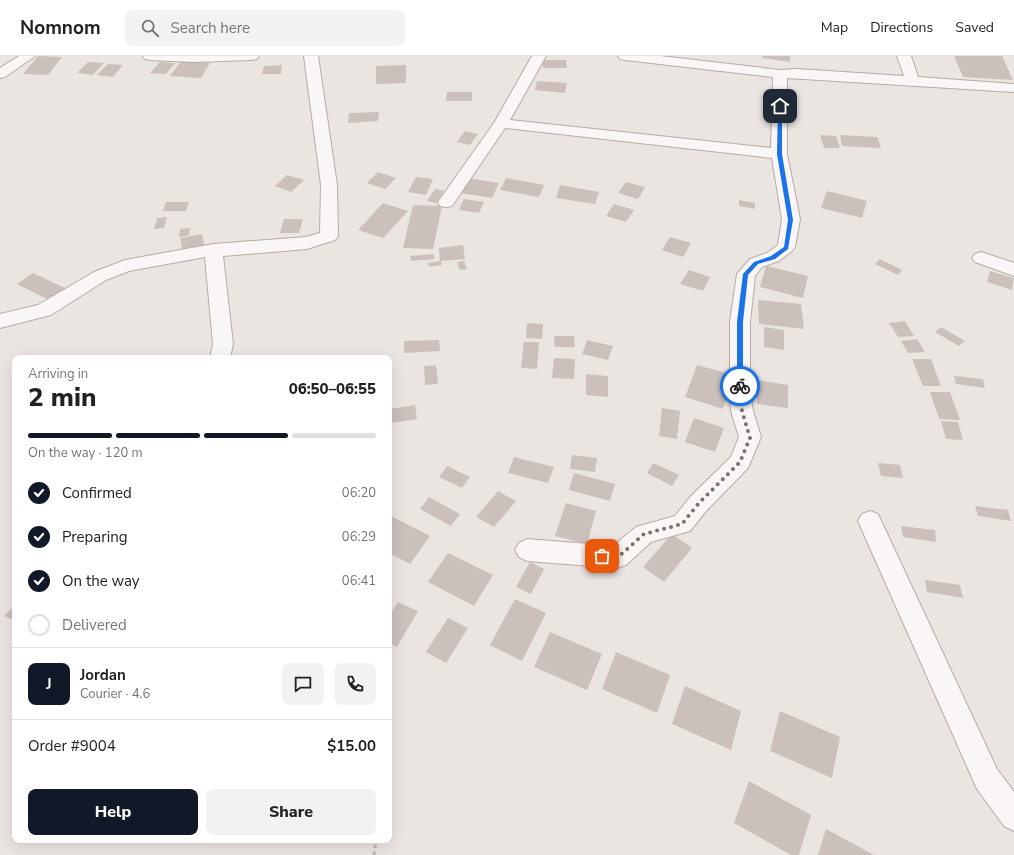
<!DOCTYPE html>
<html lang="en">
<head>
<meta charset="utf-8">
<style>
	:root { --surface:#fff; --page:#f2f2f2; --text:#202124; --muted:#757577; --line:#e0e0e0; --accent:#111827 }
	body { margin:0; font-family:"Nunito Sans",sans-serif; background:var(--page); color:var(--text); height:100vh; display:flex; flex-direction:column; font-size:15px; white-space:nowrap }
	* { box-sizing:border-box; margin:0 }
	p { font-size:13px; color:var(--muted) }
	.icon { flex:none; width:22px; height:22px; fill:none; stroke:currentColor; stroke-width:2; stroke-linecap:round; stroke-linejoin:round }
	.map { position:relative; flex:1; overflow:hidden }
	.details { position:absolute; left:12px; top:299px; width:380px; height:488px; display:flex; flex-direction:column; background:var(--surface); border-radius:8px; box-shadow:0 4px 16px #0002 }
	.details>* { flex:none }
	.pin { position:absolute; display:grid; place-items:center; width:34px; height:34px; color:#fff; margin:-17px; border-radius:8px; box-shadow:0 2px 6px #0006 }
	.courier { position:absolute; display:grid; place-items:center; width:40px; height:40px; margin:-20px; border:3px solid #1a73e8; border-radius:50%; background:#fff; color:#222; box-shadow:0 1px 5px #0007 }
	.headline em { font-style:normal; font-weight:800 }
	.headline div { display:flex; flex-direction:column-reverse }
	.headline { display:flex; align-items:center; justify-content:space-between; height:68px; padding:0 16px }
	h1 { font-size:26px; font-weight:800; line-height:30px }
	.bar { display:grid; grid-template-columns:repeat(4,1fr); gap:6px 4px; align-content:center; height:48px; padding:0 16px }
	.bar i { height:5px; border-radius:3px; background:var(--line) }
	.bar .selected { background:var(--accent) }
	.bar p { grid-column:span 4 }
	.line { display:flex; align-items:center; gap:10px; padding:0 16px; border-top:1px solid var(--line) }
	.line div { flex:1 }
	.round { display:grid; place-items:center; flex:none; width:42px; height:42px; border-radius:8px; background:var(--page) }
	ol { padding:0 16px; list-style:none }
	li { display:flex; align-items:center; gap:12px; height:44px }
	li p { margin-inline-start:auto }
	li .icon { padding:4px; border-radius:50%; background:var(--accent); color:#fff; stroke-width:4 }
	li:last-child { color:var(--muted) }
	li i { width:22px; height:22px; border:2px solid var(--line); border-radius:50% }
	.cta { display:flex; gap:8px; margin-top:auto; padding:8px 16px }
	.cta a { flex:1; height:46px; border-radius:8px; background:var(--accent); color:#fff; font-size:16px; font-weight:800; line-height:46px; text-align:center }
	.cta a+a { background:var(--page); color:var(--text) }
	header { display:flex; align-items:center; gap:24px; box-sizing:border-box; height:56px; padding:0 20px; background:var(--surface); border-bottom:1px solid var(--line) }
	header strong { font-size:19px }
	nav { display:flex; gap:22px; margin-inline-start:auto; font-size:14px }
	.search { width:280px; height:36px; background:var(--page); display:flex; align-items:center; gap:10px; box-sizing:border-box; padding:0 14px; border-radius:8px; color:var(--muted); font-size:15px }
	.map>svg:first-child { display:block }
	.building { fill:#cbc0bc }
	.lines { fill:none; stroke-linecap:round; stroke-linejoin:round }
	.minor-casing { stroke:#b5aba7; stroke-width:2 }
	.path { stroke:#bfb7b4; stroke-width:3; stroke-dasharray:3.5 3.5; stroke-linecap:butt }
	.minor { fill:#f9f6f5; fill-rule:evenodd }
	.route { fill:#1a73e8 }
	.done { stroke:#7e706a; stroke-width:4; stroke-dasharray:0 7.2 }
</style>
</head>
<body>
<header>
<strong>Nomnom</strong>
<div class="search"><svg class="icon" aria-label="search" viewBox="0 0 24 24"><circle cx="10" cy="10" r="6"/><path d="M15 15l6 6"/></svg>Search here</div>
<nav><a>Map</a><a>Directions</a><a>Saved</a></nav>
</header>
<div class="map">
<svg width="1014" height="799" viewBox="0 0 1014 799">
	<rect width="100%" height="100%" fill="#ebe5e2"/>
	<g class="building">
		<polygon points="38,0 62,1 48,19 23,18"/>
		<polygon points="762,0 790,0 790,6 762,2"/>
		<polygon points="954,0 1002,0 1013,24 963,21"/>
		<polygon points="542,4 566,4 567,12 543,12"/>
		<polygon points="181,5 210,7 201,22 170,20"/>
		<polygon points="88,6 104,7 93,19 77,17"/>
		<polygon points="160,6 175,7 166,18 150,17"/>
		<polygon points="108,8 123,9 113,21 97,19"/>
		<polygon points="282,9 281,18 262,18 264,10"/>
		<polygon points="406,9 406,27 376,28 376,10"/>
		<polygon points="537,25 567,27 565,37 535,34"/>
		<polygon points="447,36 472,36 472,45 446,45"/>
		<polygon points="379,56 378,65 348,67 349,57"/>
		<polygon points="465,75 478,78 470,89 457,86"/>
		<polygon points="820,79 836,80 840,92 824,92"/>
		<polygon points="840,79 877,81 881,92 842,90"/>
		<polygon points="378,116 396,122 385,133 367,127"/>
		<polygon points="287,119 304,124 291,136 275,130"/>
		<polygon points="416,121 433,123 426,139 408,136"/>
		<polygon points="468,122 499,127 492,142 460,137"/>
		<polygon points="506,122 544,129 539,141 500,134"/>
		<polygon points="626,126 645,131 638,143 618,137"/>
		<polygon points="560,129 599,136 595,148 556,142"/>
		<polygon points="435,133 444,135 436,147 427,145"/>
		<polygon points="827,135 867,145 862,162 821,152"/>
		<polygon points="464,143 484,146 479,157 459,154"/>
		<polygon points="739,144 755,147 755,153 739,150"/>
		<polygon points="166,146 189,146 186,155 163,155"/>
		<polygon points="383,147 408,155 383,182 358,174"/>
		<polygon points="614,148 634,154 626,166 606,160"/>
		<polygon points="413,149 442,150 433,193 403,192"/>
		<polygon points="167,161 164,172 154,173 157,162"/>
		<polygon points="284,163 303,163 299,177 280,177"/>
		<polygon points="190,172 189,179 179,181 180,173"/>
		<polygon points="202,178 204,189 182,193 180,182"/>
		<polygon points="670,181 691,187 683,201 662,194"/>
		<polygon points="463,189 465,203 440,205 439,192"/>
		<polygon points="434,198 434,203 411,205 410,200"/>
		<polygon points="880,203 902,214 898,219 875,208"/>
		<polygon points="441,205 442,209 429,211 428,207"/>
		<polygon points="464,205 467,213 460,214 457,206"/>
		<polygon points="766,210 808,220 803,242 760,231"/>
		<polygon points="689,214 710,221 703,235 680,228"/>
		<polygon points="990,215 1014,222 1012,234 987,226"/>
		<polygon points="33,217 67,233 51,245 17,228"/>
		<polygon points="758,244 801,248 804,273 759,268"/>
		<polygon points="905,265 914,280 898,281 889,267"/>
		<polygon points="527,267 543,268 542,283 526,282"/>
		<polygon points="764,271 784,274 784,294 764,291"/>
		<polygon points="941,271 965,285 959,290 935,276"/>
		<polygon points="554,280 574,280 575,291 555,291"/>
		<polygon points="917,283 925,296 908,297 901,285"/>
		<polygon points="439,284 440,295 404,297 404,285"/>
		<polygon points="587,284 613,290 608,304 582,298"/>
		<polygon points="524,286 539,286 537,313 521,312"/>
		<polygon points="554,302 575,303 574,323 552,322"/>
		<polygon points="912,303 931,303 941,330 923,330"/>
		<polygon points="436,309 438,328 425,329 424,310"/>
		<polygon points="697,309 734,319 723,353 685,341"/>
		<polygon points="586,318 608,320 608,341 586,339"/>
		<polygon points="954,320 983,323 985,332 956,328"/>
		<polygon points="757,324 788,329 788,352 757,348"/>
		<polygon points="930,336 950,336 960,364 939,363"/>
		<polygon points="415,349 417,363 391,367 389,353"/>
		<polygon points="662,352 680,355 677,383 659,380"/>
		<polygon points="694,362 724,372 715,396 685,386"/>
		<polygon points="941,365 958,366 963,384 946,383"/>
		<polygon points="572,399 597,402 595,416 570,413"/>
		<polygon points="514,401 554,411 548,427 508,417"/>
		<polygon points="653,407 679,419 672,430 647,417"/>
		<polygon points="878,407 900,409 903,422 881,420"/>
		<polygon points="447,410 470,421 462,432 439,421"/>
		<polygon points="574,417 615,428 610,445 569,434"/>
		<polygon points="498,435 516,445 494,471 476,461"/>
		<polygon points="429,441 460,458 451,470 420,453"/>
		<polygon points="566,447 596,455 587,488 555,480"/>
		<polygon points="975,450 1008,454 1011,465 978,460"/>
		<polygon points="389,459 430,480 410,508 389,497"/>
		<polygon points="901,470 935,474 936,486 903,481"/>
		<polygon points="672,478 692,492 664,526 643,511"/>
		<polygon points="448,497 493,519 474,550 428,526"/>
		<polygon points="530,506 544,513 531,538 516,531"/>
		<polygon points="925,524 960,529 963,542 927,536"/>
		<polygon points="515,543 546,557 522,605 490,589"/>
		<polygon points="398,546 418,555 397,591 389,587 389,560"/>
		<polygon points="15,549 15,559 11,563 4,560"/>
		<polygon points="448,562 468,572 446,607 426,596"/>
		<polygon points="550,576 602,598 587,634 534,611"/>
		<polygon points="616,596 670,619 657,657 602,633"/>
		<polygon points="685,630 741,655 731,694 672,668"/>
		<polygon points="780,655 840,681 832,722 770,695"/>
		<polygon points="749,725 811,759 799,799 791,799 734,767"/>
		<polygon points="826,773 874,799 818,799"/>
	</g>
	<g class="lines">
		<defs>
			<g id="minor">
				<polygon points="19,0 35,0 5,21 0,22 0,12"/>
				<polygon points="143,0 259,0 257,3 252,4 194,6 150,4 145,3"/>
				<polygon points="304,0 318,0 337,129 338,180 335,184 307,193 223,200 233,288 230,302 210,302 213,288 205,201 129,215 106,224 51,259 0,272 0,258 38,249 94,216 125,204 213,188 306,181 320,177 321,129"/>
				<polygon points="532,0 546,0 510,64 771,92 773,21 625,4 620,3 618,0 661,0 780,14 797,13 904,20 897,0 911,0 918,21 1014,28 1014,36 787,22 787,98 800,163 795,191 792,195 779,205 762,211 755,220 750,266 750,339 753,355 761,381 748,412 707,454 690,475 651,486 626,509 617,512 527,505 519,501 515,494 519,487 527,483 613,490 636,471 675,460 691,440 731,401 739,381 731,355 730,339 730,266 737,218 750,203 767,197 778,189 782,163 772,102 505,72 452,150 446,151 440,150 438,146 494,67"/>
				<polygon points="981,196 1014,207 1014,220 975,206 972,202 975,198"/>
				<polygon points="870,455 878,458 997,713 1014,736 1014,775 1004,770 977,733 858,465 862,458"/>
			</g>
		</defs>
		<use href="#minor" class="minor-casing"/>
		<polyline class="path" points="374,799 376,784"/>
		<use href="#minor" class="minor"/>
	</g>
	<polygon class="route" points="780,48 782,50 782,98 793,164 788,193 775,203 758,208 748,219 743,266 743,330 740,332 737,330 737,266 743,218 754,206 771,200 784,191 788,164 777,98 778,50"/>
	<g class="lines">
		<polyline class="done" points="602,500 617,502 644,478 682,468 699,447 740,406 750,382 742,355 740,330"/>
	</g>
</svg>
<div class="pin" style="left:602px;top:500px;background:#ea580c"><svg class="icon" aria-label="bag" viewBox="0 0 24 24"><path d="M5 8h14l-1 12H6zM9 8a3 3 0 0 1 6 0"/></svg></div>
<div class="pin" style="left:780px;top:50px;background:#1f2937"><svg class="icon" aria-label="home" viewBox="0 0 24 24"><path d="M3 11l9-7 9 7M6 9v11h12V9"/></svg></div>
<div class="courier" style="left:740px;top:330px"><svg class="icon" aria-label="bike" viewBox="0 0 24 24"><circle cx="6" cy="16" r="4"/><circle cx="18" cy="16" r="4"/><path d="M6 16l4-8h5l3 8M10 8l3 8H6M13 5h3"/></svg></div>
<section class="details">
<div class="headline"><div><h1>2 min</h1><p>Arriving in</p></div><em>06:50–06:55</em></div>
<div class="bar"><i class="selected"></i><i class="selected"></i><i class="selected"></i><i></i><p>On the way · 120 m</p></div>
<ol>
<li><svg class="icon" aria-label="check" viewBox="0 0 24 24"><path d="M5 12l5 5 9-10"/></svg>Confirmed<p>06:20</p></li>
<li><svg class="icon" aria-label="check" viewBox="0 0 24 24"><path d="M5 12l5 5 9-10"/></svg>Preparing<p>06:29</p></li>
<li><svg class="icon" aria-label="check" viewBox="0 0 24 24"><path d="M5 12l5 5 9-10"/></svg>On the way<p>06:41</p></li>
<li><i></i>Delivered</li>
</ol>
<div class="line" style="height:72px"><b class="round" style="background:var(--accent);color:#fff">J</b><div><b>Jordan</b><p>Courier · 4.6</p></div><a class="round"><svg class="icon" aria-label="chat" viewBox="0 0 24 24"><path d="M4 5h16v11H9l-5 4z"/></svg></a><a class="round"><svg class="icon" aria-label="phone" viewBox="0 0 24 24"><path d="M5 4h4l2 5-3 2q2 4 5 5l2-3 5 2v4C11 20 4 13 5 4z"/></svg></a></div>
<div class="line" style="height:52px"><div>Order #9004</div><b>$15.00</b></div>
<div class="cta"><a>Help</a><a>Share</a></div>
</section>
</div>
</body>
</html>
